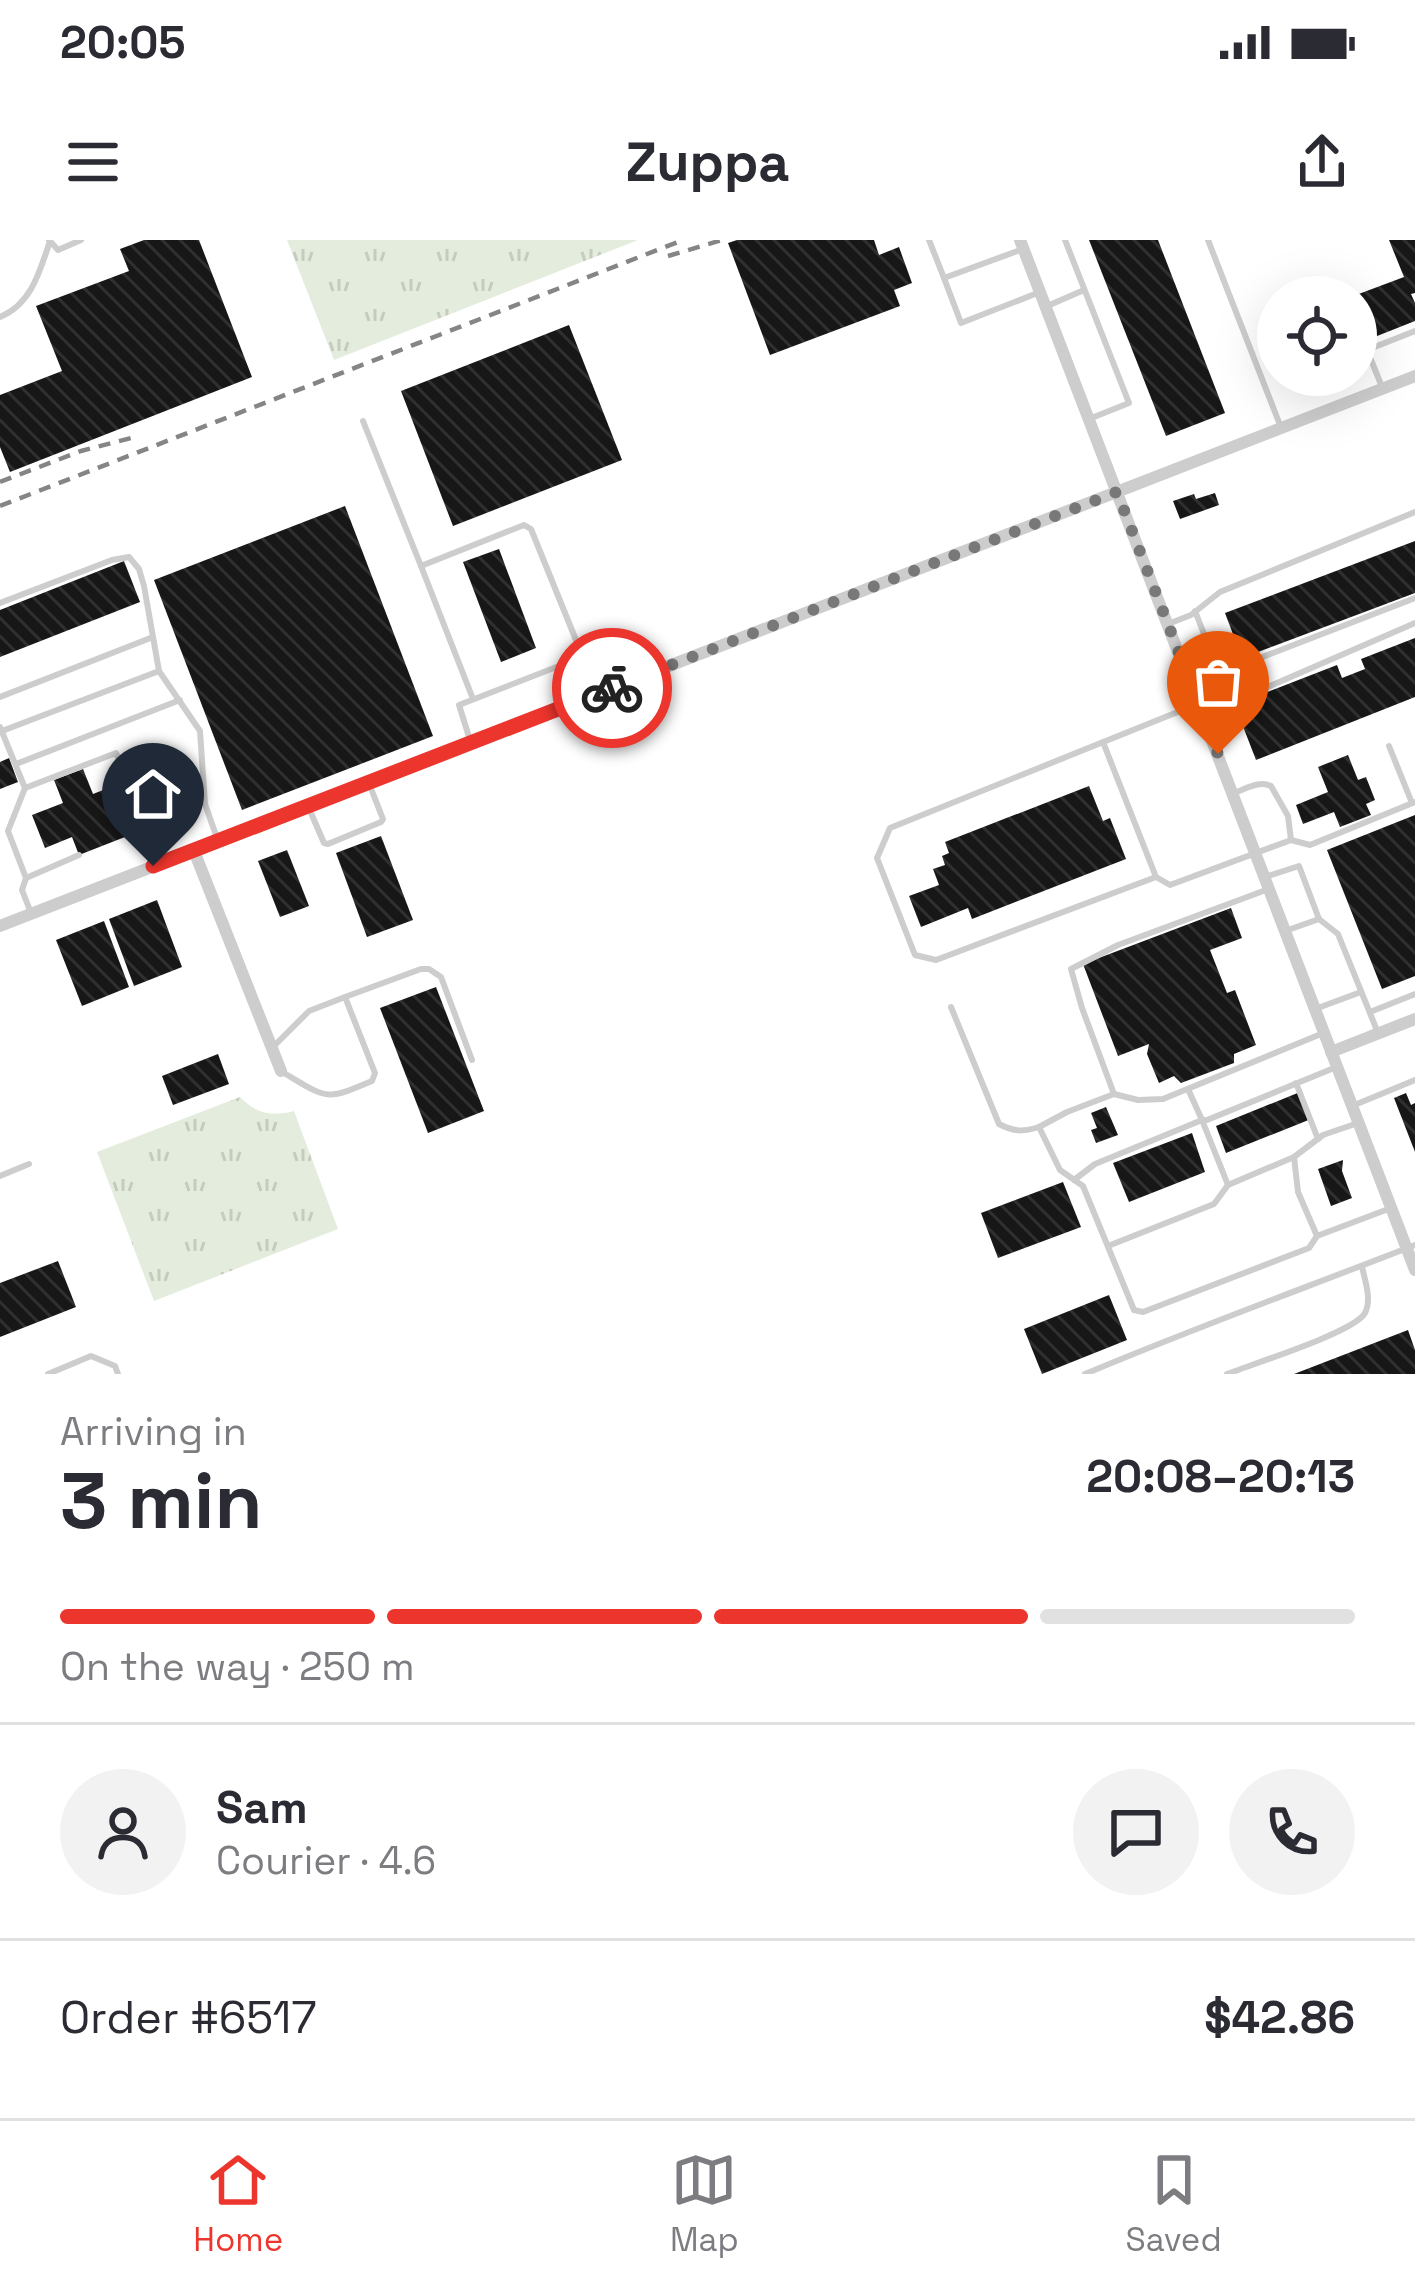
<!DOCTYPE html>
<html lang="en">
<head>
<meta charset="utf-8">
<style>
	:root { --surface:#fff; --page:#f2f2f3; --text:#2b2b33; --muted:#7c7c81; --line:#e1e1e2; --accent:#ec352d }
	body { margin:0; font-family:"Space Grotesk",sans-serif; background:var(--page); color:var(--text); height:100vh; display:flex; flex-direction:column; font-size:45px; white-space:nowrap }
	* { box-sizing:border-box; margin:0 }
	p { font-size:39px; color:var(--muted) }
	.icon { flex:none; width:66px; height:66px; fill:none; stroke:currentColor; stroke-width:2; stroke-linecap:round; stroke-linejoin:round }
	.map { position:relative; height:1134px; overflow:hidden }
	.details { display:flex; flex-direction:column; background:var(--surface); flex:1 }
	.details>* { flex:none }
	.fabs { position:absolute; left:1257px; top:36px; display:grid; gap:24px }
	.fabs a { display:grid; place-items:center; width:120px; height:120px; border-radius:50%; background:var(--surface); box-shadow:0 12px 48px #0002; font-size:60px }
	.pin { position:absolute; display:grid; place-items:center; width:102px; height:102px; color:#fff; margin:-123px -51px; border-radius:50% 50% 50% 0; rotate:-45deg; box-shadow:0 0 12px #0007 }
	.pin .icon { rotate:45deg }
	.courier { position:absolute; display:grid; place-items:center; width:120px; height:120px; margin:-60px; border:9px solid #ec352d; border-radius:50%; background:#fff; color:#222; box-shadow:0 3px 15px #0007 }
	.head em { font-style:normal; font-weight:700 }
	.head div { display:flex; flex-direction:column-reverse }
	.head { display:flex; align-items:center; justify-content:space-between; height:204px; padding:0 60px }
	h1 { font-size:78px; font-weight:700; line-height:90px }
	.bar { display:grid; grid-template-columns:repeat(4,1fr); gap:18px 12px; align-content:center; height:144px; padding:0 60px }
	.bar i { height:15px; border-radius:9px; background:var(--line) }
	.bar .on { background:var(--accent) }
	.bar p { grid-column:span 4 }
	.line { display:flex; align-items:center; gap:30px; padding:0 60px; border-top:3px solid var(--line) }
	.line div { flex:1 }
	.round { display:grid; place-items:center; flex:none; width:126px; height:126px; border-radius:63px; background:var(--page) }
	.status { display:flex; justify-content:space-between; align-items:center; height:84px; padding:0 60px; background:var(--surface); direction:ltr }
	.status svg { height:33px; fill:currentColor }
	header { display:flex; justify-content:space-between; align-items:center; height:156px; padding:0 60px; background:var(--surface); font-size:54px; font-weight:700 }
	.tab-bar { display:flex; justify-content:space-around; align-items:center; height:168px; border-top:3px solid var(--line); background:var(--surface); font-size:33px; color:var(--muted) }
	.tab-bar a { display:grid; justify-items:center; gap:6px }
	.tab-bar .on { color:var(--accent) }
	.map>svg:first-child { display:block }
	.grass { fill:url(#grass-tufts) }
	.building { fill:url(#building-back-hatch) }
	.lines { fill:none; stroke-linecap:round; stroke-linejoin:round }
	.lane { stroke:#cdcdcd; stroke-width:6 }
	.street { stroke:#cdcdcd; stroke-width:12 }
	.rail { stroke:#858585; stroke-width:4.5; stroke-dasharray:12 9; stroke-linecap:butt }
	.done { stroke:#787878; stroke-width:12; stroke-dasharray:0 21.6 }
	.route { stroke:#ec352d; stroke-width:15 }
</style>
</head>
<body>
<div class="status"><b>20:05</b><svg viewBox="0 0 49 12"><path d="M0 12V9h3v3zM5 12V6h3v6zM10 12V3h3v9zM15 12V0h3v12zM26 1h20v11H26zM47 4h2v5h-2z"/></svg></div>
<header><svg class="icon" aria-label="menu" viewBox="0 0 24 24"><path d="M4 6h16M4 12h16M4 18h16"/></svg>Zuppa<svg class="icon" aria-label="share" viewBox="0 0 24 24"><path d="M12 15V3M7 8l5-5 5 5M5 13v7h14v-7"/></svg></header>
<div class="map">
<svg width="1415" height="1134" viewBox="0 0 1415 1134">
	<defs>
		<pattern id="grass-tufts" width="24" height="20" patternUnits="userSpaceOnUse" patternTransform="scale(3)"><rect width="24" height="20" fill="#e4eddd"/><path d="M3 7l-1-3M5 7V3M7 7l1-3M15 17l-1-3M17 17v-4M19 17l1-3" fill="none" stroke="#c4ccbe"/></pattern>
		<pattern id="building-back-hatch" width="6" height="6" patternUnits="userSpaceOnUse" patternTransform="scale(3)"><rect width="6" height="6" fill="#171717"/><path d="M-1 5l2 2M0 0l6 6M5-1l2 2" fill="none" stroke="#303030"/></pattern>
	</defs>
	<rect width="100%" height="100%" fill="#fff"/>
	<g class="grass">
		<polygon points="287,0 638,0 334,120"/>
		<path d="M240 857C255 873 272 877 294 871L338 989 154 1061 97 912Z"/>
	</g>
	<g class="building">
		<polygon points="144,0 199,0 252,137 10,232 0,207 0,155 62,131 36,66 129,31 120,9"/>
		<polygon points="737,0 874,0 879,15 899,7 912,43 894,50 900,66 770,115 728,3"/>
		<polygon points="1089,0 1158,0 1225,173 1166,196"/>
		<polygon points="1389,0 1415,0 1415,53 1411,54 1415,63 1415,81 1372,98 1356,55 1404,37"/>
		<polygon points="569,85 622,220 453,286 401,151"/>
		<polygon points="1215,253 1219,265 1180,279 1173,261 1194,254 1196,259"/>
		<polygon points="345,266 433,496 242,570 154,340"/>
		<polygon points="1415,301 1415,353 1242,418 1225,373"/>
		<polygon points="499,309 536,408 501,422 463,322"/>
		<polygon points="124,321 140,362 0,417 0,370"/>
		<polygon points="1415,398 1415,457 1256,520 1239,476 1256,469 1252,458 1337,425 1342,438 1365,429 1361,419"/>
		<polygon points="1348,515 1358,540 1366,537 1375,560 1366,564 1371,575 1340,587 1334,572 1303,584 1296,565 1328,552 1318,527"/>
		<polygon points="9,518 18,542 0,549 0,522"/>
		<polygon points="83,529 93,554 134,538 153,586 79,615 72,597 45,608 32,575 63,563 54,540"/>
		<polygon points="1089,546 1103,581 1110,578 1126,619 972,679 968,668 921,687 909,656 939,645 933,629 945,625 942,616 949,613 945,602"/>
		<polygon points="1415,575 1415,736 1382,749 1327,610"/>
		<polygon points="381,596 413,680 367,697 336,613"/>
		<polygon points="287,610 309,666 280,677 258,621"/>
		<polygon points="157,660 182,727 134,746 109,679"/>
		<polygon points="1231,668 1242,698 1210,710 1227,753 1235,750 1256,805 1234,814 1234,823 1181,843 1174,836 1159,843 1147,814 1149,804 1118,816 1083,724"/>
		<polygon points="104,681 129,747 82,766 56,700"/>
		<polygon points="436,747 484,871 428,893 380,768"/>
		<polygon points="218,814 229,844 173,865 162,836"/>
		<polygon points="1300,852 1311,879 1226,913 1216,886"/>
		<polygon points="1406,853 1411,865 1415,863 1415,912 1394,858"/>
		<polygon points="1106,867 1118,895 1096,903 1091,890 1097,888 1091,873"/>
		<polygon points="1192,893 1205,932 1129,962 1113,923"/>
		<polygon points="1343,920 1342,931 1352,958 1331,966 1318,929"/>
		<polygon points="1063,942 1081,987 998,1018 981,973"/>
		<polygon points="58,1021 76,1067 0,1097 0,1043"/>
		<polygon points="1109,1055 1127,1100 1042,1134 1024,1089"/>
		<polygon points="1408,1090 1415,1110 1415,1134 1294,1134"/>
	</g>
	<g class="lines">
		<g class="lane">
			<polyline points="49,0 58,10 81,0"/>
			<polyline points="929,0 944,38 1023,9"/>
			<polyline points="1065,0 1129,163 1089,179"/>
			<polyline points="1208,0 1280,185"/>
			<polyline points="944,38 961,83 1040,52"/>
			<polyline points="1045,67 1084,50"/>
			<path d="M0 77C32 64 40 30 50 1"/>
			<polyline points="1382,147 1367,110 1415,91"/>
			<polyline points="363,181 421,326 524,285 531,289 597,452"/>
			<polyline points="421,326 473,459"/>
			<polyline points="0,363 112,320 129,317 139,329 144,346 159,431 200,491 205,564 218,601"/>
			<polyline points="1195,371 1215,422"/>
			<polyline points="1168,384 1191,375 1220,352 1415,272"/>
			<polyline points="1187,434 1215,422 1247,423 1415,358"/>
			<polyline points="0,457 153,397"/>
			<path d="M1195 465 890 588 877 618 915 715 936 720 1156 637 1170 645 1291 600 1288 576 1271 546C1260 540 1245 549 1234 553"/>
			<polyline points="1203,475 1415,383"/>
			<polyline points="0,487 25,548 8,591 26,638 22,650 31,673"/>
			<polyline points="2,491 159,431"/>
			<polyline points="470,500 459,465 582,417"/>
			<polyline points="1103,502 1156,637"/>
			<polyline points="1389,506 1412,563"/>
			<polyline points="16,524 180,460"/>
			<polyline points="25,548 116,513 124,531"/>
			<polyline points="308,566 324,603 328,604 381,582 383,579 370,546"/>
			<polyline points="1291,600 1310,605 1415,562"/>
			<polyline points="1265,637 1299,626 1319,679"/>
			<polyline points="26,638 79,615"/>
			<polyline points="1288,690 1319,679 1338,694 1378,793"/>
			<polyline points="345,757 421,729 429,729 441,737 472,820"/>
			<path d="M951 767 999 884C1014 892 1023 892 1039 887L1060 930 1083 946 1134 1070 1143 1072 1309 1008 1317 996 1391 968"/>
			<polyline points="1315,769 1361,752"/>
			<polyline points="1370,772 1415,754"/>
			<path d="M275 805 309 771 345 757 375 833 372 841C325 861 328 859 284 833"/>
			<polyline points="1296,843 1318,899"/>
			<polyline points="1188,849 1202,880 1207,880 1334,828"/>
			<polyline points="1114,854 1082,768 1071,729 1118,705 1266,650"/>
			<polyline points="1352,866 1415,840"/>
			<polyline points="1039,887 1067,872 1114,854 1138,860 1163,859 1321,794"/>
			<polyline points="0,936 29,924"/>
			<polyline points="1074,940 1095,924 1202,880 1228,945"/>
			<polyline points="1317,996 1298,952 1294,917 1323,895 1355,884"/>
			<polyline points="1108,1006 1214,964 1228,945 1294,917"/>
			<polyline points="48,1134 91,1116 115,1126 118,1134"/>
			<path d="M1085 1134C1194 1088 1305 1048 1415 1005"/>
			<path d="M1227 1134C1252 1124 1355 1092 1365 1073 1372 1060 1365 1040 1362 1027"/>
		</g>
		<g class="street">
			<polyline points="1020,0 1415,1030"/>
			<polyline points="194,611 281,831"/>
			<polyline points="0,686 1415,136"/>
			<polyline points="1331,812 1415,779"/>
		</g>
		<g class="rail">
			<polyline points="668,16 722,0"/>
			<polyline points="0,242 81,211 139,196"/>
			<polyline points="0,266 683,0"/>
		</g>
	</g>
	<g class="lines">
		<polyline class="done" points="612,448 1117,252 1218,514"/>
		<polyline class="route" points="153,626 612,448"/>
	</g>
</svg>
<div class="fabs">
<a><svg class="icon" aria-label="locate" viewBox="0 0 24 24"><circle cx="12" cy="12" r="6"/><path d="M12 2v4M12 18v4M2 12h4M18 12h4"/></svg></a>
</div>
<div class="pin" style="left:1218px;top:514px;background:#ea580c"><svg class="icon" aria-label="bag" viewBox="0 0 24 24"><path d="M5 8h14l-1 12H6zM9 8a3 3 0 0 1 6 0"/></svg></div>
<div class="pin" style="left:153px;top:626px;background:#1f2937"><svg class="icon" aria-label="home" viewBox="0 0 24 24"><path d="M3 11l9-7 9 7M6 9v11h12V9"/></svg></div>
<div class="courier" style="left:612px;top:448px"><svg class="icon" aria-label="bike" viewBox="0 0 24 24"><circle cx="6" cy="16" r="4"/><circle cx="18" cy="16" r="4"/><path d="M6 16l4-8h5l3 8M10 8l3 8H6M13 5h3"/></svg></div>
</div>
<section class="details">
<div class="head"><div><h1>3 min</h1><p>Arriving in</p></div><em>20:08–20:13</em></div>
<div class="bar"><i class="on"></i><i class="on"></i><i class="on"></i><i></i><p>On the way · 250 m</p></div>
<div class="line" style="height:216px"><a class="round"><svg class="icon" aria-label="person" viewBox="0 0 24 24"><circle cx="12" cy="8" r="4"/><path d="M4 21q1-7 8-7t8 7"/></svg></a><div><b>Sam</b><p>Courier · 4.6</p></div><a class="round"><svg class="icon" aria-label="chat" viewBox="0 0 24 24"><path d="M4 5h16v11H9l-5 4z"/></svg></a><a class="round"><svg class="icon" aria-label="phone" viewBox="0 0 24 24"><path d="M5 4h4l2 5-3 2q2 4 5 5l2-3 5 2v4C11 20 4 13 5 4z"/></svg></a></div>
<div class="line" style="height:156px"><div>Order #6517</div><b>$42.86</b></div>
</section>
<nav class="tab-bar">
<a class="on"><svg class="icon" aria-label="home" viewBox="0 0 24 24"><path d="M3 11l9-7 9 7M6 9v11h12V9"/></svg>Home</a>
<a><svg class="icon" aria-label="map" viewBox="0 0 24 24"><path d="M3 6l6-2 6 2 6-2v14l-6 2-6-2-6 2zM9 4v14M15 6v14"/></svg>Map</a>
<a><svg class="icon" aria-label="saved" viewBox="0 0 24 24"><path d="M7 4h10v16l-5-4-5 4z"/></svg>Saved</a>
</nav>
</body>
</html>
